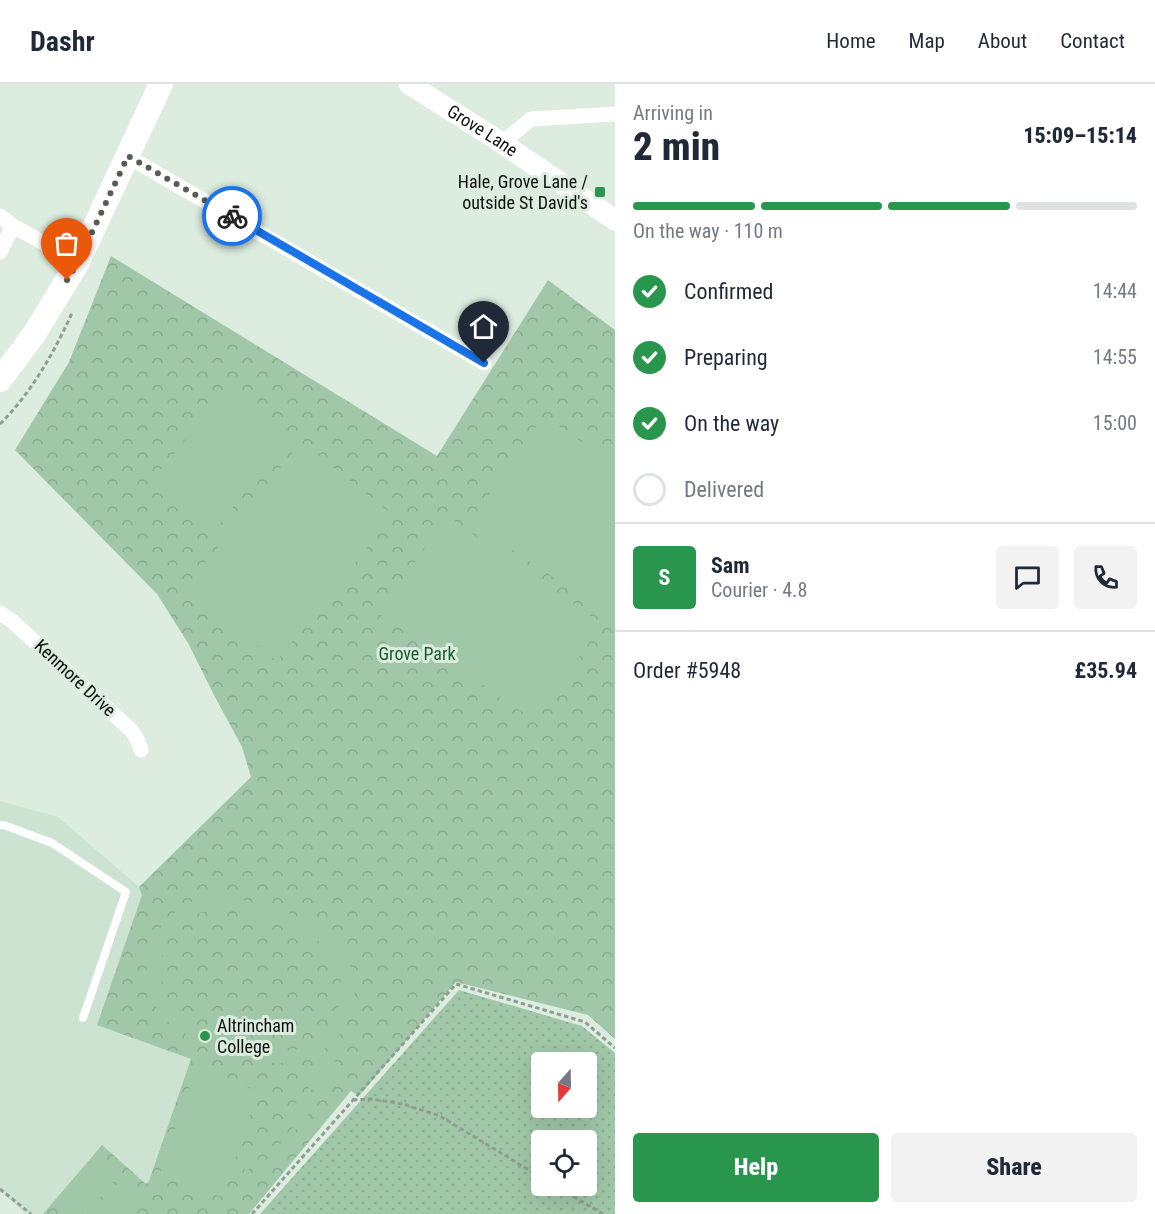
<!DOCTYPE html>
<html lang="en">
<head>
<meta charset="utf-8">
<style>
	:root { --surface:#fff; --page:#f2f2f3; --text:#1f2937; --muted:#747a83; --line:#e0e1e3; --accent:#29964e }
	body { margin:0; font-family:"Roboto Condensed",sans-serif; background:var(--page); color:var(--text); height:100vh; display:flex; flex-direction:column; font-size:22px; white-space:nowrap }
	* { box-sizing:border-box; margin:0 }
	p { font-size:20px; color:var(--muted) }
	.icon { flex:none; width:33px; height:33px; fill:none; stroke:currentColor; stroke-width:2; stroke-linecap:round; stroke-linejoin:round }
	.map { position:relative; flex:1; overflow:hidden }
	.side { display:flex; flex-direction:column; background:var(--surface); width:540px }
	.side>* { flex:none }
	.needle { width:39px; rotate:200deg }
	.tools { position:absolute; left:531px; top:968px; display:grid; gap:12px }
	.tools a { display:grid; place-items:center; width:66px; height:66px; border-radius:6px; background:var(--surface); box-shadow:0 6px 24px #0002; font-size:30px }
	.pin { position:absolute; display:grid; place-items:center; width:51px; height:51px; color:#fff; margin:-62px -26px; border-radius:50% 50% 50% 0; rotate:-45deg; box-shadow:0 0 6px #0007 }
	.pin .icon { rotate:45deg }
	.courier { position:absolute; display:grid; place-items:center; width:60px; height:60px; margin:-30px; border:4px solid #1a73e8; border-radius:50%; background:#fff; color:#222; box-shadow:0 2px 8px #0007 }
	.summary em { font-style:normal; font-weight:800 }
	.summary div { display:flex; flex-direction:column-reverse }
	.summary { display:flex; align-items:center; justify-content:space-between; height:102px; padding:0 18px }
	h1 { font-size:39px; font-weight:800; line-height:45px }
	.bar { display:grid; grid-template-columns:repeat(4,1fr); gap:9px 6px; align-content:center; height:72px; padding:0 18px }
	.bar i { height:8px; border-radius:4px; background:var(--line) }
	.bar .active { background:var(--accent) }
	.bar p { grid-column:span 4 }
	.line { display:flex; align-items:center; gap:15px; padding:0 18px; border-top:2px solid var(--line) }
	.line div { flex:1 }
	.round { display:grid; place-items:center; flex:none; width:63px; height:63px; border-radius:6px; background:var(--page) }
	ol { padding:0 18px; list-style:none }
	li { display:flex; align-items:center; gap:18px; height:66px }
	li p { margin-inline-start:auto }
	li .icon { padding:6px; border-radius:50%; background:var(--accent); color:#fff; stroke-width:4 }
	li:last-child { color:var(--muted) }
	li i { width:33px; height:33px; border:3px solid var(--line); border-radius:50% }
	.cta { display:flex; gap:12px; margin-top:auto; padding:12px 18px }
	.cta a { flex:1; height:69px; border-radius:6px; background:var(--accent); color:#fff; font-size:24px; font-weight:800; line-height:69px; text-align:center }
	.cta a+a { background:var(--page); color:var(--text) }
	header { display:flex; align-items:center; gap:36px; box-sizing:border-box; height:84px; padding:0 30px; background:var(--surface); border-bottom:2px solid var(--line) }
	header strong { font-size:28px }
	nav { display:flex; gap:33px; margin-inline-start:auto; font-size:21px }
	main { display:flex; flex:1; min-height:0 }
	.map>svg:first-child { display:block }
	.built { fill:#cde3d1 }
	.grass { fill:url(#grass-dots); fill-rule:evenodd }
	.park { fill:url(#park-crowns) }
	.garden { fill:#a0c8a8; fill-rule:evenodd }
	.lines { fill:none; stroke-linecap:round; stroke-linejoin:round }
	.path { stroke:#919d93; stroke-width:3; stroke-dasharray:4.5 3; stroke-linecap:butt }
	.lane { stroke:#fff; stroke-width:8 }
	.street { stroke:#fff; stroke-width:15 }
	.secondary { stroke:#fff; stroke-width:21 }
	.primary { stroke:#fff; stroke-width:24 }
	.done { stroke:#555e56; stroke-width:6; stroke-dasharray:0 10.8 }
	.route { stroke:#1a73e8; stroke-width:8 }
	.poi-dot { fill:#29964e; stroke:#dcecdf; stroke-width:2 }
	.labels { text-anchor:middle; stroke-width:6; stroke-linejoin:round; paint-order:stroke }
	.street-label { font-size:18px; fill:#0c110d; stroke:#dcecdf }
	.poi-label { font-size:18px; fill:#0c110d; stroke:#dcecdf; text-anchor:end }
	.park-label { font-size:18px; fill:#115e2d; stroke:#dcecdf }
</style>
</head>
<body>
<header>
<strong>Dashr</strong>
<nav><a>Home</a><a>Map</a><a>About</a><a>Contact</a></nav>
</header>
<main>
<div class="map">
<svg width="615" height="1130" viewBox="0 0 615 1130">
	<defs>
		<pattern id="grass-dots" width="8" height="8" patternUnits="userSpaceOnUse" patternTransform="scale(1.5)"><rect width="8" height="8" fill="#a0c8a8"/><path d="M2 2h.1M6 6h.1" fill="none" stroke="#89ab8f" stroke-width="1.8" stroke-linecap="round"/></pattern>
		<pattern id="park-crowns" width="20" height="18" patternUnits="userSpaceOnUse" patternTransform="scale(1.5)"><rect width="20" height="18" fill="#a0c8a8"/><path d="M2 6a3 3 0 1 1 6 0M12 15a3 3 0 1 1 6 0" fill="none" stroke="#89ab8f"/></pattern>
	</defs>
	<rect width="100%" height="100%" fill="#dcecdf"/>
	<polygon class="built" points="249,695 359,1012 351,1007 249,1130 26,1130 0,1107 0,717 58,733 139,803"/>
	<path class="grass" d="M459 906 582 942 615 969V1130H260ZM542 978H586V1023H542ZM542 1056H586V1101H542Z"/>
	<polygon class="park" points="111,172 437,372 548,196 615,246 615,955 588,931 456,898 359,1012 351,1007 249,1130 43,1130 102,1061 146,1100 149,1097 191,975 97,941 142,811 139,803 251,693 242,663 214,611 188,559 157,510 15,366 69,278"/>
	<g class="garden">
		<polygon points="229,301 291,349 212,450 149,401"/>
		<polygon points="544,332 615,381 615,537 471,436"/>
		<polygon points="301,358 393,431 277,577 185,504"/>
		<polygon points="447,432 602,540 535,637 379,530"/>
		<path d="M216 811C242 813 318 835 336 854 343 862 348 872 351 882 356 895 356 910 353 923 343 964 304 984 264 978 249 974 235 968 220 963 204 958 187 954 174 943 121 899 150 819 216 811ZM213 825C237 825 258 834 280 841 291 845 304 848 314 854 320 858 326 863 331 870 357 908 331 967 282 967 260 966 221 949 199 942 186 935 172 924 165 910 154 884 163 850 187 835 195 830 204 827 213 825Z"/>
		<polygon points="329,972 347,987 332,1004 330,1003 257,1095 254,1093 326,1000 320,995 247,1087 244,1085 317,993 315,990"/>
		<polygon points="196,985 258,1007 222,1113 159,1092"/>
		<polygon points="97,1074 118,1093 86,1130 67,1130 56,1120"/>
		<polygon points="121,1096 143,1116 130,1130 91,1130"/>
	</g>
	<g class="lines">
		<g class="path">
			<path d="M0 340C31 309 54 269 72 229"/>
			<polyline points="353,1016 371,1015 403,1020 440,1032 542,1094"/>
			<polyline points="554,1101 603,1130"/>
			<polyline points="0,1105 31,1130"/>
			<polyline points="252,1130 456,900 585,938 615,964"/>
		</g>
		<polyline class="lane" points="0,741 4,741 52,759 126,808 83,934"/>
		<g class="street">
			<polyline points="502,59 531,35 615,30"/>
			<polyline points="127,72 484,279"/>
			<polyline points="0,132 13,142 78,178"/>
			<polyline points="0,168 13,142"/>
			<polyline points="0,529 12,537 132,647 138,657 141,666"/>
		</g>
		<path class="secondary" id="s1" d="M409 0 502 59 615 136"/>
		<polyline class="primary" points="0,296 35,249 78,178 161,0"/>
	</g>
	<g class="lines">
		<polyline class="done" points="67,196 78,178 128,72 232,132"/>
		<polyline class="route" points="232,132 484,279"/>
	</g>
	<g class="poi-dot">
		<rect x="594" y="102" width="12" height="12" rx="3"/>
		<circle cx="205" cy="952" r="6"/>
	</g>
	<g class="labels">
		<g class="street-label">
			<text dy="6" stroke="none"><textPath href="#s1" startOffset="87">Grove Lane</textPath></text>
			<text transform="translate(75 594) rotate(43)" y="6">Kenmore Drive</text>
		</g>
		<g class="poi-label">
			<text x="588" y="104">Hale, Grove Lane /<tspan x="588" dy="21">outside St David's</tspan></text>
			<text x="217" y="948" text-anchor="start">Altrincham<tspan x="217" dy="21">College</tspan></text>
		</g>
		<g class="park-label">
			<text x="417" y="576">Grove Park</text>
		</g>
	</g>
</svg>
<div class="tools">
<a><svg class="needle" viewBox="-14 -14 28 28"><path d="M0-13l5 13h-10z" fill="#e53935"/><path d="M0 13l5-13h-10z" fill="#747a83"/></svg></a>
<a><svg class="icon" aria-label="locate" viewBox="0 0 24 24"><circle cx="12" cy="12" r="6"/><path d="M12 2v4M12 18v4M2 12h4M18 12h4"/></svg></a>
</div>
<div class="pin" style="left:67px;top:196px;background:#ea580c"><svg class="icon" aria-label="bag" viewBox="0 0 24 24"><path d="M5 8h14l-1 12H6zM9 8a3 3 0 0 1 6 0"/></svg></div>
<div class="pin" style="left:484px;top:279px;background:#1f2937"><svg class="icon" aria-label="home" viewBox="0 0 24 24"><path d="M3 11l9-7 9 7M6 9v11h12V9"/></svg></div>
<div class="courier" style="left:232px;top:132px"><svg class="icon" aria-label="bike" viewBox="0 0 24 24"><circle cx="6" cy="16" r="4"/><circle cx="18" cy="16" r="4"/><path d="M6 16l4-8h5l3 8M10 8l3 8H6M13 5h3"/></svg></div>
</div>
<section class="side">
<div class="summary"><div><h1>2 min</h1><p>Arriving in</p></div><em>15:09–15:14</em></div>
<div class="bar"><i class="active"></i><i class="active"></i><i class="active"></i><i></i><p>On the way · 110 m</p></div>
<ol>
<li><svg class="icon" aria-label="check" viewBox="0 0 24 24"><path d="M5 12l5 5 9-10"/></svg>Confirmed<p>14:44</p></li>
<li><svg class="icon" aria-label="check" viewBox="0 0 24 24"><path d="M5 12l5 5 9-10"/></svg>Preparing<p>14:55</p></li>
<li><svg class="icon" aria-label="check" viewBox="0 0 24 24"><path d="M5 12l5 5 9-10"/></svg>On the way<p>15:00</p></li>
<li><i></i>Delivered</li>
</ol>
<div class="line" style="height:108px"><b class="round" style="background:var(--accent);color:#fff">S</b><div><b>Sam</b><p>Courier · 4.8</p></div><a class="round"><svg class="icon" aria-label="chat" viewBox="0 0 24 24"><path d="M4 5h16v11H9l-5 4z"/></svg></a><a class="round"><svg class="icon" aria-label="phone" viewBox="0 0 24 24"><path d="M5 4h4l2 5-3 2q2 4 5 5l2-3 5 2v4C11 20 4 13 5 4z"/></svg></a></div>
<div class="line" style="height:78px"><div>Order #5948</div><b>£35.94</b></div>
<div class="cta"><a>Help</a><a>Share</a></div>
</section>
</main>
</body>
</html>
